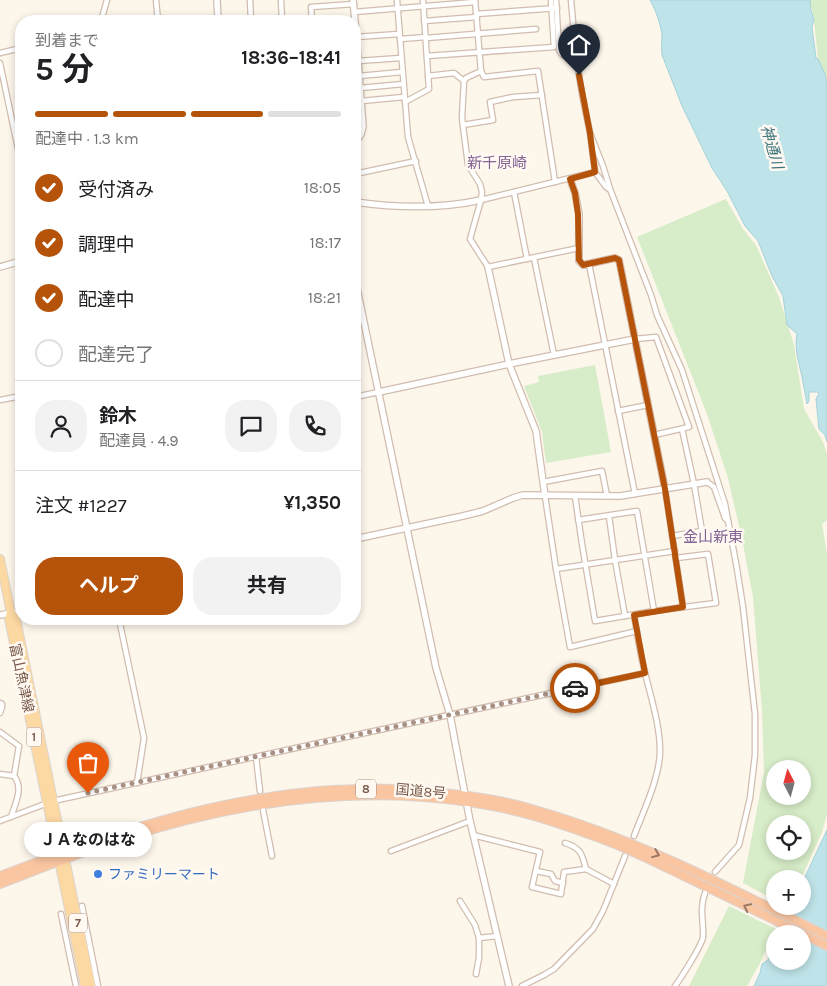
<!DOCTYPE html>
<html lang="ja">
<head>
<meta charset="utf-8">
<style>
	:root { --surface:#fff; --page:#f2f2f2; --text:#202124; --muted:#757577; --line:#e0e0e0; --accent:#b45309 }
	body { margin:0; font-family:Karla,"Noto Sans JP",sans-serif; background:var(--page); color:var(--text); height:100vh; display:flex; flex-direction:column; font-size:19px; white-space:nowrap }
	* { box-sizing:border-box; margin:0 }
	p { font-size:16px; color:var(--muted) }
	.icon { flex:none; width:28px; height:28px; fill:none; stroke:currentColor; stroke-width:2; stroke-linecap:round; stroke-linejoin:round }
	.map { position:relative; flex:1; overflow:hidden }
	.drawer { position:absolute; left:15px; top:15px; width:346px; height:610px; display:flex; flex-direction:column; background:var(--surface); border-radius:20px; box-shadow:0 2px 8px #0003 }
	.drawer>* { flex:none }
	.needle { width:32px; rotate:354deg }
	.fabs { position:absolute; left:766px; top:760px; display:grid; gap:10px }
	.fabs a { display:grid; place-items:center; width:45px; height:45px; border-radius:50%; background:var(--surface); box-shadow:0 2px 8px #0003; font-size:25px }
	.pin { position:absolute; display:grid; place-items:center; width:42px; height:42px; color:#fff; margin:-51px -21px; border-radius:50% 50% 50% 0; rotate:-45deg; box-shadow:0 0 5px #0007 }
	.pin .icon { rotate:45deg }
	.courier { position:absolute; display:grid; place-items:center; width:50px; height:50px; margin:-25px; border:4px solid #b45309; border-radius:50%; background:#fff; color:#222; box-shadow:0 1px 6px #0007 }
	.bubble { position:absolute; height:35px; border-radius:18px; background:var(--surface); box-shadow:0 2px 8px #0003; font-size:16px; font-weight:700; line-height:35px; text-align:center }
	.head em { font-style:normal; font-weight:700 }
	.head div { display:flex; flex-direction:column-reverse }
	.head { display:flex; align-items:center; justify-content:space-between; height:85px; padding:0 20px }
	h1 { font-size:32px; font-weight:700; line-height:38px }
	.bar { display:grid; grid-template-columns:repeat(4,1fr); gap:8px 5px; align-content:center; height:60px; padding:0 20px }
	.bar i { height:6px; border-radius:4px; background:var(--line) }
	.bar .active { background:var(--accent) }
	.bar p { grid-column:span 4 }
	.line { display:flex; align-items:center; gap:12px; padding:0 20px; border-top:1px solid var(--line) }
	.line div { flex:1 }
	.round { display:grid; place-items:center; flex:none; width:52px; height:52px; border-radius:20px; background:var(--page) }
	ol { padding:0 20px; list-style:none }
	li { display:flex; align-items:center; gap:15px; height:55px }
	li p { margin-inline-start:auto }
	li .icon { padding:5px; border-radius:50%; background:var(--accent); color:#fff; stroke-width:4 }
	li:last-child { color:var(--muted) }
	li i { width:28px; height:28px; border:2px solid var(--line); border-radius:50% }
	.cta { display:flex; gap:10px; margin-top:auto; padding:10px 20px }
	.cta a { flex:1; height:58px; border-radius:20px; background:var(--accent); color:#fff; font-size:20px; font-weight:700; line-height:58px; text-align:center }
	.cta a+a { background:var(--page); color:var(--text) }
	.map>svg:first-child { display:block }
	.green { fill:#d7ecc8; fill-rule:evenodd }
	.water { fill:#bee3e8; stroke:#a3d3da }
	.lines { fill:none; stroke-linecap:round; stroke-linejoin:round }
	.minor-casing { stroke:#d1bdaf; stroke-width:7 }
	.tertiary-casing { stroke:#d1bdaf; stroke-width:8 }
	.primary-casing { stroke:#dcd4d0; stroke-width:10 }
	.trunk-casing { stroke:#dcd4d0; stroke-width:10 }
	.minor { stroke:#fff; stroke-width:4.5 }
	.tertiary { stroke:#fff; stroke-width:5.5 }
	.primary { stroke:#fcd8a3; stroke-width:8 }
	.trunk { stroke:#fac6a2; stroke-width:8 }
	.oneway { stroke:#9a7662 }
	.done { stroke:#a89184; stroke-width:5; stroke-dasharray:0 9 }
	.route { stroke:#b45309; stroke-width:6 }
	.shop-dot { fill:#3f7fe0; stroke:#fff9f2; stroke-width:2 }
	.labels { text-anchor:middle; stroke-width:5; stroke-linejoin:round; paint-order:stroke }
	.shield { fill:#fff9f2; stroke:#a28a7e; stroke-width:1 }
	.shield-label { font-size:12px; font-weight:bold; fill:#7a5b4c }
	.street-label { font-size:14px; fill:#7a5b4c; stroke:#fff9f2 }
	.shop-label { font-size:14px; fill:#366cbe; stroke:#fff9f2; text-anchor:start }
	.water-label { font-size:15px; font-style:italic; fill:#3e767e; stroke:#fff9f2 }
	.neighbourhood-label { font-size:15px; fill:#836595; stroke:#fff9f2 }
</style>
</head>
<body>
<div class="map">
<svg width="827" height="986" viewBox="0 0 827 986">
	<rect width="100%" height="100%" fill="#fdf6eb"/>
	<g class="green">
		<polygon points="810,0 827,0 827,86 825,74 818,59 814,20"/>
		<path d="M726 199 743 229 756 245 779 297 794 345 804 409 823 442 827 454V520L822 524 827 554V814L822 832 801 879H775V900L743 883 764 772 762 711 753 597 742 539 728 478 707 414 637 237ZM775 769H802V796H775ZM775 824H802V851H775Z"/>
		<polygon points="595,365 611,452 546,463 542,432 524,386 539,382 538,376"/>
		<polygon points="729,906 776,929 759,965 747,986 689,986"/>
	</g>
	<g class="water">
		<path d="M650 0H810L811 10 814 20 812 27 816 58 818 59 825 74 827 86V442L825 435 819 429 816 399 819 393 817 392H809V401L807 404C805 395 804 386 802 377 799 363 794 348 797 334L787 325 783 296 772 276 758 241 745 226 727 191 712 168 682 106 662 55C661 48 662 42 662 35 660 22 656 11 650 0Z"/>
		<polygon points="827,830 827,986 754,986 760,973 762,964 768,960 775,939 775,961 802,961 802,934 778,934 792,906 802,906 803,881"/>
	</g>
	<g class="lines">
		<defs>
			<g id="minor">
				<polyline points="156,0 158,21"/>
				<polyline points="250,0 251,21"/>
				<polyline points="281,0 282,21"/>
				<polyline points="397,0 408,137 428,206"/>
				<polyline points="475,0 481,71 466,78 464,81 462,118 468,165 480,184 482,192 481,200 470,239 488,267 579,248"/>
				<path d="M556 0 559 50C563 58 567 57 576 56"/>
				<polyline points="571,0 576,56 582,94 590,133 595,172 606,187 609,189"/>
				<polyline points="354,12 475,2"/>
				<polyline points="476,14 557,8"/>
				<polyline points="101,21 107,0"/>
				<polyline points="146,21 158,19"/>
				<polyline points="312,21 311,7 354,4"/>
				<polyline points="424,21 477,17"/>
				<polyline points="356,37 399,34"/>
				<polyline points="426,38 536,29"/>
				<polyline points="400,39 426,37"/>
				<polyline points="0,53 21,48"/>
				<polyline points="427,56 554,47 551,0"/>
				<polyline points="358,61 401,58"/>
				<polyline points="0,63 21,163"/>
				<polyline points="481,71 484,77 538,71 555,182"/>
				<polyline points="359,76 402,72"/>
				<polyline points="428,76 454,73 464,81"/>
				<polyline points="360,88 403,84"/>
				<polyline points="361,101 404,97"/>
				<polyline points="405,102 429,89 423,0"/>
				<polyline points="463,125 493,120 490,102 513,97 542,95"/>
				<polyline points="590,133 603,166 610,189 651,295 657,315 682,370 725,504 737,569 743,607 755,714 755,755 750,798 739,845 715,872"/>
				<polyline points="355,174 416,161"/>
				<polyline points="514,192 527,259"/>
				<polyline points="481,200 595,172"/>
				<polyline points="534,258 554,355"/>
				<polyline points="589,264 635,494"/>
				<polyline points="635,339 656,337 689,427 654,435"/>
				<polyline points="355,397 379,392"/>
				<polyline points="0,400 21,396"/>
				<polyline points="618,411 648,405"/>
				<polyline points="543,482 602,471 607,496"/>
				<polyline points="707,482 714,487 725,518 728,521"/>
				<polyline points="665,489 683,607"/>
				<polyline points="545,496 556,569 570,647 637,631"/>
				<polyline points="575,496 582,544 595,621 654,611 716,603 708,554 676,558"/>
				<polyline points="609,516 615,560 625,616"/>
				<polyline points="578,520 637,511 654,611"/>
				<polyline points="672,536 702,531 694,484 682,429"/>
				<polyline points="556,569 675,551"/>
				<path d="M634 615C637 631 639 648 643 664 649 692 660 723 660 751 660 777 643 812 634 836"/>
				<polyline points="119,619 144,738 137,783"/>
				<polyline points="0,703 2,704 2,707 0,713"/>
				<path d="M0 732 19 746 14 776C24 788 15 804 11 817"/>
				<polyline points="256,757 260,791"/>
				<polyline points="0,774 14,776"/>
				<polyline points="263,810 272,856"/>
				<polyline points="0,821 53,801 351,736 645,673"/>
				<polyline points="473,835 540,852 532,887 561,894 564,872 586,869 614,884"/>
				<path d="M565 843C581 848 582 854 586 869"/>
				<polyline points="391,851 470,821"/>
				<polyline points="536,871 551,874 555,881 563,883"/>
				<polyline points="460,901 475,925 479,938 497,936"/>
				<polyline points="82,906 98,986"/>
				<polyline points="61,914 76,986"/>
				<polyline points="476,974 479,958 479,938"/>
				<polyline points="522,986 544,975 554,969 593,929 603,911 625,856"/>
				<path d="M675 986C681 978 702 945 703 937 704 921 699 910 705 893"/>
			</g>
			<g id="tertiary">
				<polyline points="217,0 218,21"/>
				<polyline points="353,0 355,21"/>
				<path d="M355 22 363 126C362 132 361 137 355 141"/>
				<polyline points="570,179 575,193 579,214 579,261 583,265 615,258 619,260 665,489"/>
				<path d="M355 202C397 208 440 209 481 200"/>
				<polyline points="0,267 21,261"/>
				<polyline points="488,267 509,364 536,431 545,496"/>
				<polyline points="355,279 436,668 450,715 470,821 509,986"/>
				<polyline points="379,392 509,364 635,339"/>
				<polyline points="355,539 463,516 483,511 513,498 523,495 620,496 707,482"/>
				<polyline points="0,615 21,611"/>
			</g>
			<g id="primary">
				<polyline points="0,559 11,613 16,619 91,986"/>
				<polyline points="11,613 9,619 85,986"/>
			</g>
			<g id="trunk">
				<path d="M0 876C109 834 214 798 332 790 354 789 376 788 397 789 410 789 423 791 436 792 470 796 503 800 535 810 637 839 732 889 827 936"/>
				<path d="M0 884C39 869 79 853 119 840 227 804 341 786 455 800 473 803 492 805 511 810 539 816 567 826 594 836 626 847 659 864 690 879 736 901 781 923 827 946"/>
			</g>
		</defs>
		<use href="#minor" class="minor-casing"/>
		<use href="#tertiary" class="tertiary-casing"/>
		<use href="#primary" class="primary-casing"/>
		<use href="#trunk" class="trunk-casing"/>
		<use href="#minor" class="minor"/>
		<use href="#tertiary" class="tertiary"/>
		<use href="#primary" class="primary"/>
		<use href="#trunk" class="trunk"/>
	</g>
	<defs><path id="oneway-chevron" d="M-2-3.5L2.5 0L-2 3.5" fill="none" stroke-width="1.6" stroke-linecap="round" stroke-linejoin="round" transform="scale(1.25)"/></defs>
	<g class="oneway">
		<use href="#oneway-chevron" transform="translate(656 854) rotate(22)"/>
		<use href="#oneway-chevron" transform="translate(747 907) rotate(-154)"/>
	</g>
	<g class="lines">
		<polyline class="done" points="88,793 351,736 575,688"/>
		<polyline class="route" points="575,688 645,673 634,615 683,607 665,489 619,260 615,258 583,265 579,260 578,214 575,193 570,179 595,172 590,133 579,75"/>
	</g>
	<circle class="shop-dot" cx="98" cy="874" r="5"/>
	<g class="labels">
		<g class="shield">
			<rect x="26.5" y="727.5" width="15" height="19" rx="4"/>
			<rect x="356" y="779.5" width="20" height="19" rx="4"/>
			<rect x="69" y="913.5" width="18" height="19" rx="4"/>
		</g>
		<g class="shield-label">
			<text x="34" y="741">1</text>
			<text x="366" y="793">8</text>
			<text x="78" y="927">7</text>
		</g>
		<g class="street-label">
			<text transform="translate(22 678) rotate(78)" y="5">富山魚津線</text>
			<text transform="translate(421 791) rotate(5)" y="5">国道8号</text>
		</g>
		<g class="shop-label">
			<text x="108" y="879">ファミリーマート</text>
		</g>
		<g class="water-label">
			<text transform="translate(772 147) rotate(74)" y="5">神通川</text>
		</g>
		<g class="neighbourhood-label">
			<text x="497" y="168">新千原崎</text>
			<text x="713" y="542">金山新東</text>
		</g>
	</g>
</svg>
<div class="fabs">
<a><svg class="needle" viewBox="-14 -14 28 28"><path d="M0-13l5 13h-10z" fill="#e53935"/><path d="M0 13l5-13h-10z" fill="#757577"/></svg></a>
<a><svg class="icon" aria-label="locate" viewBox="0 0 24 24"><circle cx="12" cy="12" r="6"/><path d="M12 2v4M12 18v4M2 12h4M18 12h4"/></svg></a>
<a>+</a>
<a>−</a>
</div>
<div class="pin" style="left:88px;top:793px;background:#ea580c"><svg class="icon" aria-label="bag" viewBox="0 0 24 24"><path d="M5 8h14l-1 12H6zM9 8a3 3 0 0 1 6 0"/></svg></div>
<div class="pin" style="left:579px;top:75px;background:#1f2937"><svg class="icon" aria-label="home" viewBox="0 0 24 24"><path d="M3 11l9-7 9 7M6 9v11h12V9"/></svg></div>
<div class="courier" style="left:575px;top:688px"><svg class="icon" aria-label="car" viewBox="0 0 24 24"><path d="M5 17H2v-5l4-1 3-4h7l3 4 3 1v5h-3M9 17h6M6 11h13"/><circle cx="7" cy="17" r="2"/><circle cx="17" cy="17" r="2"/></svg></div>
<div class="bubble" style="left:24px;top:822px;width:128px">ＪＡなのはな</div>
<section class="drawer">
<div class="head"><div><h1>5 分</h1><p>到着まで</p></div><em>18:36–18:41</em></div>
<div class="bar"><i class="active"></i><i class="active"></i><i class="active"></i><i></i><p>配達中 · 1.3 km</p></div>
<ol>
<li><svg class="icon" aria-label="check" viewBox="0 0 24 24"><path d="M5 12l5 5 9-10"/></svg>受付済み<p>18:05</p></li>
<li><svg class="icon" aria-label="check" viewBox="0 0 24 24"><path d="M5 12l5 5 9-10"/></svg>調理中<p>18:17</p></li>
<li><svg class="icon" aria-label="check" viewBox="0 0 24 24"><path d="M5 12l5 5 9-10"/></svg>配達中<p>18:21</p></li>
<li><i></i>配達完了</li>
</ol>
<div class="line" style="height:90px"><a class="round"><svg class="icon" aria-label="person" viewBox="0 0 24 24"><circle cx="12" cy="8" r="4"/><path d="M4 21q1-7 8-7t8 7"/></svg></a><div><b>鈴木</b><p>配達員 · 4.9</p></div><a class="round"><svg class="icon" aria-label="chat" viewBox="0 0 24 24"><path d="M4 5h16v11H9l-5 4z"/></svg></a><a class="round"><svg class="icon" aria-label="phone" viewBox="0 0 24 24"><path d="M5 4h4l2 5-3 2q2 4 5 5l2-3 5 2v4C11 20 4 13 5 4z"/></svg></a></div>
<div class="line" style="height:65px"><div>注文 #1227</div><b>¥1,350</b></div>
<div class="cta"><a>ヘルプ</a><a>共有</a></div>
</section>
</div>
</body>
</html>
